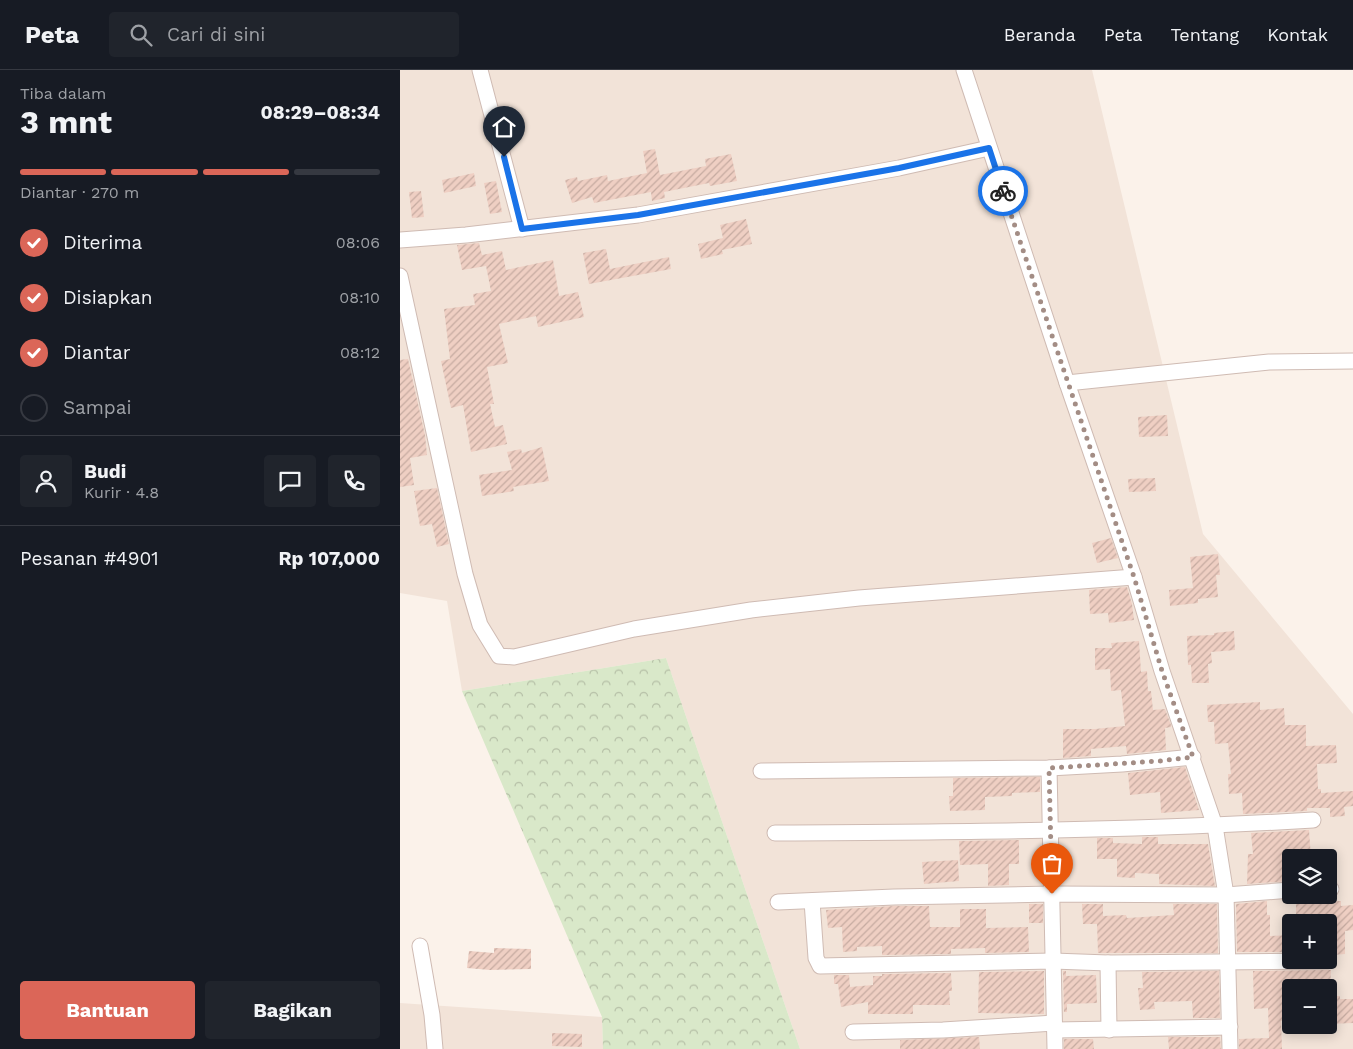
<!DOCTYPE html>
<html lang="id">
<head>
<meta charset="utf-8">
<style>
	:root { --surface:#171b24; --page:#20242c; --text:#f1f3f6; --muted:#9ea1a6; --line:#363941; --accent:#db6658 }
	body { margin:0; font-family:"Work Sans",sans-serif; background:var(--page); color:var(--text); height:100vh; display:flex; flex-direction:column; font-size:19px; white-space:nowrap }
	* { box-sizing:border-box; margin:0 }
	p { font-size:16px; color:var(--muted) }
	.icon { flex:none; width:28px; height:28px; fill:none; stroke:currentColor; stroke-width:2; stroke-linecap:round; stroke-linejoin:round }
	.map { position:relative; flex:1; overflow:hidden }
	.details { display:flex; flex-direction:column; background:var(--surface); width:400px }
	.details>* { flex:none }
	.buttons { position:absolute; left:882px; top:779px; display:grid; gap:10px }
	.buttons a { display:grid; place-items:center; width:55px; height:55px; border-radius:5px; background:var(--surface); box-shadow:0 2px 12px #0003; font-size:25px }
	.pin { position:absolute; display:grid; place-items:center; width:42px; height:42px; color:#fff; margin:-51px -21px; border-radius:50% 50% 50% 0; rotate:-45deg; box-shadow:0 0 5px #0007 }
	.pin .icon { rotate:45deg }
	.courier { position:absolute; display:grid; place-items:center; width:50px; height:50px; margin:-25px; border:4px solid #1a73e8; border-radius:50%; background:#fff; color:#222; box-shadow:0 1px 6px #0007 }
	.headline em { font-style:normal; font-weight:700 }
	.headline div { display:flex; flex-direction:column-reverse }
	.headline { display:flex; align-items:center; justify-content:space-between; height:85px; padding:0 20px }
	h1 { font-size:32px; font-weight:700; line-height:38px }
	.bar { display:grid; grid-template-columns:repeat(4,1fr); gap:8px 5px; align-content:center; height:60px; padding:0 20px }
	.bar i { height:6px; border-radius:4px; background:var(--line) }
	.bar .selected { background:var(--accent) }
	.bar p { grid-column:span 4 }
	.line { display:flex; align-items:center; gap:12px; padding:0 20px; border-top:1px solid var(--line) }
	.line div { flex:1 }
	.round { display:grid; place-items:center; flex:none; width:52px; height:52px; border-radius:5px; background:var(--page) }
	ol { padding:0 20px; list-style:none }
	li { display:flex; align-items:center; gap:15px; height:55px }
	li p { margin-inline-start:auto }
	li .icon { padding:5px; border-radius:50%; background:var(--accent); color:#fff; stroke-width:4 }
	li:last-child { color:var(--muted) }
	li i { width:28px; height:28px; border:2px solid var(--line); border-radius:50% }
	.action { display:flex; gap:10px; margin-top:auto; padding:10px 20px }
	.action a { flex:1; height:58px; border-radius:5px; background:var(--accent); color:#fff; font-size:20px; font-weight:700; line-height:58px; text-align:center }
	.action a+a { background:var(--page); color:var(--text) }
	header { display:flex; align-items:center; gap:30px; box-sizing:border-box; height:70px; padding:0 25px; background:var(--surface); border-bottom:1px solid var(--line) }
	header strong { font-size:24px }
	nav { display:flex; gap:28px; margin-inline-start:auto; font-size:18px }
	.search { width:350px; height:45px; background:var(--page); display:flex; align-items:center; gap:12px; box-sizing:border-box; padding:0 18px; border-radius:5px; color:var(--muted); font-size:19px }
	main { display:flex; flex:1; min-height:0 }
	.map>svg:first-child { display:block }
	.residential { fill:#f2e3d8; fill-rule:evenodd }
	.forest { fill:url(#forest-crowns) }
	.building { fill:url(#building-hatch) }
	.lines { fill:none; stroke-linecap:round; stroke-linejoin:round }
	.minor-casing { stroke:#cfbbb3; stroke-width:17 }
	.minor { stroke:#fff; stroke-width:15 }
	.done { stroke:#a38d85; stroke-width:5; stroke-dasharray:0 9 }
	.route { stroke:#1a73e8; stroke-width:6 }
</style>
</head>
<body>
<header>
<strong>Peta</strong>
<div class="search"><svg class="icon" aria-label="search" viewBox="0 0 24 24"><circle cx="10" cy="10" r="6"/><path d="M15 15l6 6"/></svg>Cari di sini</div>
<nav><a>Beranda</a><a>Peta</a><a>Tentang</a><a>Kontak</a></nav>
</header>
<main>
<section class="details">
<div class="headline"><div><h1>3 mnt</h1><p>Tiba dalam</p></div><em>08:29–08:34</em></div>
<div class="bar"><i class="selected"></i><i class="selected"></i><i class="selected"></i><i></i><p>Diantar · 270 m</p></div>
<ol>
<li><svg class="icon" aria-label="check" viewBox="0 0 24 24"><path d="M5 12l5 5 9-10"/></svg>Diterima<p>08:06</p></li>
<li><svg class="icon" aria-label="check" viewBox="0 0 24 24"><path d="M5 12l5 5 9-10"/></svg>Disiapkan<p>08:10</p></li>
<li><svg class="icon" aria-label="check" viewBox="0 0 24 24"><path d="M5 12l5 5 9-10"/></svg>Diantar<p>08:12</p></li>
<li><i></i>Sampai</li>
</ol>
<div class="line" style="height:90px"><a class="round"><svg class="icon" aria-label="person" viewBox="0 0 24 24"><circle cx="12" cy="8" r="4"/><path d="M4 21q1-7 8-7t8 7"/></svg></a><div><b>Budi</b><p>Kurir · 4.8</p></div><a class="round"><svg class="icon" aria-label="chat" viewBox="0 0 24 24"><path d="M4 5h16v11H9l-5 4z"/></svg></a><a class="round"><svg class="icon" aria-label="phone" viewBox="0 0 24 24"><path d="M5 4h4l2 5-3 2q2 4 5 5l2-3 5 2v4C11 20 4 13 5 4z"/></svg></a></div>
<div class="line" style="height:65px"><div>Pesanan #4901</div><b>Rp 107,000</b></div>
<div class="action"><a>Bantuan</a><a>Bagikan</a></div>
</section>
<div class="map">
<svg width="953" height="979" viewBox="0 0 953 979">
	<defs>
		<pattern id="forest-crowns" width="20" height="18" patternUnits="userSpaceOnUse" patternTransform="scale(1.25)"><rect width="20" height="18" fill="#d9e8c9"/><path d="M2 6a3 3 0 1 1 6 0M12 15a3 3 0 1 1 6 0" fill="none" stroke="#b5bfa6"/></pattern>
		<pattern id="building-hatch" width="6" height="6" patternUnits="userSpaceOnUse" patternTransform="scale(1.25)"><rect width="6" height="6" fill="#efcfc3"/><path d="M-1 1l2-2M0 6l6-6M5 7l2-2" fill="none" stroke="#c6aba1"/></pattern>
	</defs>
	<rect width="100%" height="100%" fill="#fbf2ea"/>
	<g class="residential">
		<path d="M0 0H692L803 464 953 644V979H400L266 588 62 621 47 531 0 523ZM891 788H929V825H891ZM891 852H929V890H891ZM891 918H929V955H891Z"/>
		<polygon points="0,933 202,947 203,979 0,979"/>
	</g>
	<polygon class="forest" points="266,588 400,979 203,979 202,947 62,621"/>
	<g class="building">
		<polygon points="255,79 260,105 306,96 305,89 331,84 337,111 310,116 309,113 264,122 265,128 252,131 251,122 194,133 192,127 172,133 165,110 177,107 178,111 207,105 208,111 247,103 243,81"/>
		<polygon points="74,103 76,116 44,123 42,110"/>
		<polygon points="96,111 102,142 90,144 84,113"/>
		<polygon points="21,121 24,147 12,148 9,122"/>
		<polygon points="346,149 352,174 322,180 323,184 301,189 298,174 323,168 320,155"/>
		<polygon points="79,173 82,185 102,181 106,200 153,190 159,226 178,222 184,247 138,257 136,246 99,254 108,293 87,297 94,334 90,334 95,357 103,355 107,374 71,382 63,335 51,338 41,291 50,289 44,239 75,235 73,224 91,221 86,196 62,200 57,175"/>
		<polygon points="206,179 210,199 269,187 271,199 189,214 183,183"/>
		<polygon points="8,289 25,365 27,385 10,388 14,415 0,417 0,290"/>
		<polygon points="767,345 768,366 739,367 738,347"/>
		<polygon points="142,377 149,411 113,417 114,421 82,426 79,405 112,400 107,382 121,379 122,383"/>
		<polygon points="755,408 756,421 729,422 728,409"/>
		<polygon points="37,418 49,474 37,477 32,454 20,456 14,421"/>
		<polygon points="711,468 718,488 697,493 692,473"/>
		<polygon points="818,484 820,505 816,505 818,527 798,529 798,533 770,536 769,520 793,518 790,487"/>
		<polygon points="727,517 732,534 734,550 709,553 708,543 690,544 689,520"/>
		<polygon points="834,561 835,580 811,582 812,593 808,594 809,613 792,613 791,595 788,595 787,566 814,565 814,563"/>
		<polygon points="739,571 741,602 747,601 748,621 751,621 753,640 765,639 771,655 771,657 765,658 766,680 727,684 726,676 691,679 691,686 663,688 663,659 695,659 725,656 721,620 711,621 710,599 695,600 695,578 712,578 711,573"/>
		<polygon points="860,632 860,640 884,638 885,655 906,655 906,676 936,675 937,693 917,694 918,719 921,719 921,723 953,721 953,736 944,737 945,746 930,747 930,738 907,738 907,741 843,744 842,723 829,724 828,704 831,704 828,673 815,674 814,652 808,652 807,635"/>
		<polygon points="785,697 799,740 761,743 760,722 730,725 728,703"/>
		<polygon points="640,707 640,722 612,723 612,726 585,727 585,740 550,741 549,726 553,726 553,708"/>
		<polygon points="909,760 911,788 891,788 891,811 847,814 848,784 853,784 851,763"/>
		<polygon points="742,767 758,767 758,774 808,774 815,816 759,814 759,804 735,803 735,808 717,807 717,789 697,789 697,768 713,768 713,773 742,774"/>
		<polygon points="619,770 619,794 609,794 609,815 588,816 588,794 560,795 559,771"/>
		<polygon points="558,790 559,811 524,814 522,792"/>
		<polygon points="867,831 867,845 870,845 870,866 891,865 891,882 837,882 836,834"/>
		<polygon points="925,831 941,831 941,836 953,835 953,860 945,861 945,884 934,885 929,882 929,852 896,852 896,833 925,833"/>
		<rect x="629" y="834" width="14" height="19"/>
		<polygon points="682,834 703,834 703,846 726,845 727,848 774,845 773,834 817,834 818,883 698,883 697,854 683,854"/>
		<polygon points="494,836 529,836 530,857 560,857 560,839 586,839 586,858 628,857 629,882 585,883 585,878 551,879 551,884 482,885 482,876 457,877 457,881 443,882 442,857 428,858 426,840"/>
		<polygon points="94,878 131,879 131,899 90,900 67,898 69,881 94,883"/>
		<polygon points="928,900 931,900 930,918 891,918 891,951 881,951 882,979 839,979 839,969 869,968 868,938 854,939 853,901"/>
		<polygon points="644,901 644,944 578,943 579,902"/>
		<polygon points="663,901 666,901 666,906 696,905 697,933 667,934 667,942 664,942"/>
		<polygon points="819,901 820,948 793,948 792,931 754,932 755,939 740,940 738,918 743,918 742,902"/>
		<polygon points="551,903 552,921 549,921 550,935 513,935 513,944 468,944 468,932 441,937 438,914 434,914 434,905 449,905 450,917 473,915 473,906 482,906 482,904"/>
		<polygon points="929,926 940,926 940,929 953,929 953,953 929,954"/>
		<polygon points="152,963 182,964 182,977 152,976"/>
		<polygon points="579,967 580,979 500,979 500,970"/>
		<polygon points="768,967 820,967 821,979 769,979"/>
		<polygon points="664,969 693,969 694,979 664,979"/>
	</g>
	<g class="lines">
		<defs>
			<g id="minor">
				<polyline points="80,0 122,159"/>
				<polyline points="564,0 667,313 734,507 762,601 815,756 826,825 830,979"/>
				<polyline points="0,170 66,165 238,145 499,98 589,78"/>
				<polyline points="0,206 65,504 80,555 99,586 114,587 234,559 351,540 459,528 734,507"/>
				<polyline points="667,313 869,292 953,291"/>
				<polyline points="649,698 655,979"/>
				<polyline points="361,701 649,698 722,694 793,687"/>
				<path d="M375 763C554 762 734 761 913 750"/>
				<polyline points="929,820 931,819"/>
				<polyline points="412,831 416,888 420,896 653,891 708,893 928,891"/>
				<polyline points="378,832 494,827 652,824 826,825 891,820"/>
				<polyline points="20,876 32,945 35,979"/>
				<polyline points="708,893 709,960"/>
				<polyline points="655,960 830,957"/>
				<polyline points="453,962 543,960 654,953"/>
			</g>
		</defs>
		<use href="#minor" class="minor-casing"/>
		<use href="#minor" class="minor"/>
	</g>
	<g class="lines">
		<polyline class="done" points="603,121 734,507 762,601 793,687 760,691 649,698 652,824"/>
		<polyline class="route" points="104,87 122,159 238,145 499,98 589,78 603,121"/>
	</g>
</svg>
<div class="buttons">
<a><svg class="icon" aria-label="layers" viewBox="0 0 24 24"><path d="M12 4l9 5-9 5-9-5zM3 14l9 5 9-5"/></svg></a>
<a>+</a>
<a>−</a>
</div>
<div class="pin" style="left:652px;top:824px;background:#ea580c"><svg class="icon" aria-label="bag" viewBox="0 0 24 24"><path d="M5 8h14l-1 12H6zM9 8a3 3 0 0 1 6 0"/></svg></div>
<div class="pin" style="left:104px;top:87px;background:#1f2937"><svg class="icon" aria-label="home" viewBox="0 0 24 24"><path d="M3 11l9-7 9 7M6 9v11h12V9"/></svg></div>
<div class="courier" style="left:603px;top:121px"><svg class="icon" aria-label="bike" viewBox="0 0 24 24"><circle cx="6" cy="16" r="4"/><circle cx="18" cy="16" r="4"/><path d="M6 16l4-8h5l3 8M10 8l3 8H6M13 5h3"/></svg></div>
</div>
</main>
</body>
</html>
